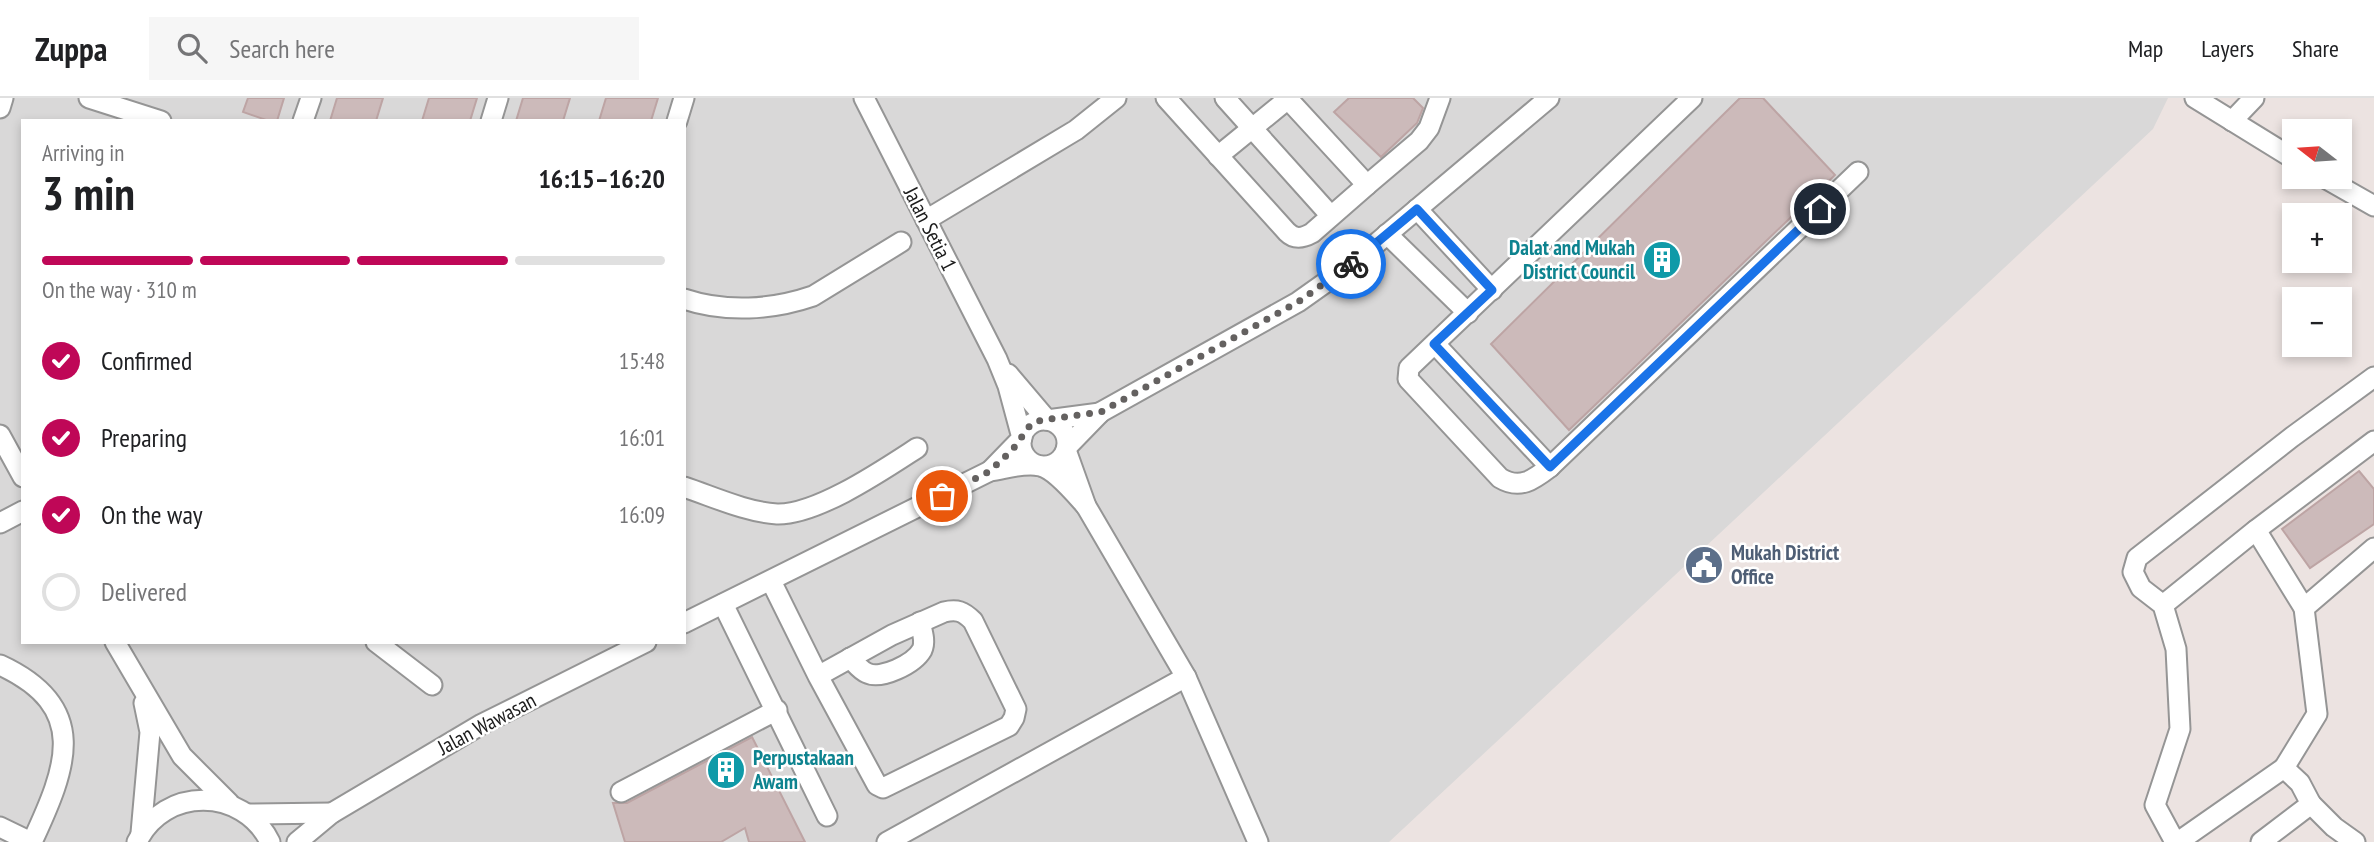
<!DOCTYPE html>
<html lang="en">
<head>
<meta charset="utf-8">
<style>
	:root { --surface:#fff; --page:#f6f6f6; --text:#202124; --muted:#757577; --line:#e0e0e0; --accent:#bf0757 }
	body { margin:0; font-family:"PT Sans Narrow",sans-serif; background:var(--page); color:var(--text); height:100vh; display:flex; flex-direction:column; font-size:26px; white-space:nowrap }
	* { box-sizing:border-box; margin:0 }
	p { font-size:23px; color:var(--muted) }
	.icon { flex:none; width:38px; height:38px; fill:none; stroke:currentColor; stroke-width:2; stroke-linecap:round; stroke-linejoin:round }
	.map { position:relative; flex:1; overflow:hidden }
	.panel { position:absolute; left:21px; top:21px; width:665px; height:525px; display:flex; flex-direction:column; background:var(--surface); border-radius:0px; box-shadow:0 4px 10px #0003 }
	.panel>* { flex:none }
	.needle { width:46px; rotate:287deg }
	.buttons { position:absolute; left:2282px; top:21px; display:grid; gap:14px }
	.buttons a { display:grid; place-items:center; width:70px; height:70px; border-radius:0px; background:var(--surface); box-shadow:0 4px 10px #0003; font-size:35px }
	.pin { position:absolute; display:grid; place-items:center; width:60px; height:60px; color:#fff; margin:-30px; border:4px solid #fff; border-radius:50%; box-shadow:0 2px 7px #0007 }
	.courier { position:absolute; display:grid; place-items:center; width:70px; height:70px; margin:-35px; border:5px solid #1a73e8; border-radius:50%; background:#fff; color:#222; box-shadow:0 2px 9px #0007 }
	.head em { font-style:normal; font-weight:700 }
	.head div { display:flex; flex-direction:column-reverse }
	.head { display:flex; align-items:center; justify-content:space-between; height:119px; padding:0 21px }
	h1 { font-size:46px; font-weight:700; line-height:52px }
	.bar { display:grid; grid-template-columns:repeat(4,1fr); gap:10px 7px; align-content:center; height:84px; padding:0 21px }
	.bar i { height:9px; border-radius:5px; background:var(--line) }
	.bar .current { background:var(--accent) }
	.bar p { grid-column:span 4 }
	ol { padding:0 21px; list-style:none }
	li { display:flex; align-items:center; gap:21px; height:77px }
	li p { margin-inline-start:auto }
	li .icon { padding:7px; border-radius:50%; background:var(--accent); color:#fff; stroke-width:4 }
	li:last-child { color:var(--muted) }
	li i { width:38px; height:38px; border:4px solid var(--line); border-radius:50% }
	header { display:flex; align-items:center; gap:42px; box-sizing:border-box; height:98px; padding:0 35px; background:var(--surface); border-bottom:2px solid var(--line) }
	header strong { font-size:33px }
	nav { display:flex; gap:38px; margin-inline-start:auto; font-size:24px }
	.search { width:490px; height:63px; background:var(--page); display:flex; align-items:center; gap:18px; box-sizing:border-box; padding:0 24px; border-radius:0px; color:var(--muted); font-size:26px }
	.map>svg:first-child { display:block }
	.residential { fill:#d9d8d8; fill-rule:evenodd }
	.building { fill:#ccbaba; stroke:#bda4a4; stroke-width:2 }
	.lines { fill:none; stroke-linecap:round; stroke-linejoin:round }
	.minor-casing { stroke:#959595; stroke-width:23 }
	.minor { stroke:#fff; stroke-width:19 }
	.done { stroke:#646160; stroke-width:7; stroke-dasharray:0 12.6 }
	.route { stroke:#1a73e8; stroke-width:9 }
	.labels { text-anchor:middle; stroke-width:5; stroke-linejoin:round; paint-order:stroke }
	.street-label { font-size:21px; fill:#1b1b1b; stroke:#fff }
	.culture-label { font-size:21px; font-weight:bold; fill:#0d838f; stroke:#fff; text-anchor:end }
	.service-label { font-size:21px; font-weight:bold; fill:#4e5e75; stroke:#fff; text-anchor:start }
</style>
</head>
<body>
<header>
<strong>Zuppa</strong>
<div class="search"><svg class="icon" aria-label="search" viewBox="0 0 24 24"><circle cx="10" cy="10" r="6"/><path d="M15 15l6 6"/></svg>Search here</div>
<nav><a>Map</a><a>Layers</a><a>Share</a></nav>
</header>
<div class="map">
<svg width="2374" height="744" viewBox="0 0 2374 744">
	<rect width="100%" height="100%" fill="#ece3e1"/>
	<path class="residential" d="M0 0H2168L2153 31 1389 744H0ZM23 23H684V544H23Z"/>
	<g class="building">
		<polygon points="248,0 284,0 277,23 269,23 243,14"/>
		<polygon points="337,0 383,0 376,23 330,23"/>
		<polygon points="429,0 477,0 470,23 422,23"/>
		<polygon points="523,0 570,0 563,23 516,23"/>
		<polygon points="606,0 658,0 651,23 599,23"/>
		<polygon points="1349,0 1413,0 1423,10 1417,25 1381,59 1334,14"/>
		<polygon points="1740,0 1763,0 1835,77 1569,332 1491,246"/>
		<polygon points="2359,373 2374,391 2374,426 2310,470 2282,431"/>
		<polygon points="752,639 805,744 749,744 745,730 721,744 625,744 613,705 627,705"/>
	</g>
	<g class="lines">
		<defs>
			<g id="minor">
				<polyline points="89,0 161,23"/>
				<polyline points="864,0 997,261 1008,288 1022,340 990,373"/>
				<path d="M1166 0 1287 134C1295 142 1303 140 1312 135L1367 87 1287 0"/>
				<polyline points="1225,0 1331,118"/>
				<path d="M1692 0 1409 270 1408 281 1500 380C1520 392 1533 382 1550 369L1858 74"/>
				<polyline points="2195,0 2294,61"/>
				<polyline points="0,10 3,0"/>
				<polyline points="303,23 311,0"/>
				<polyline points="491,23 498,0"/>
				<polyline points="677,23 684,0"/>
				<polyline points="2232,23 2254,0"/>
				<polyline points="1218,58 1288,1"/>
				<polyline points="2323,79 2374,108"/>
				<polyline points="1367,87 1419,43 1429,30 1440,0"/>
				<polyline points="1417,111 1492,192"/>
				<polyline points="926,122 1076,32 1116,0"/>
				<polyline points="1387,136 1468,215"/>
				<path d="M684 201C726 215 772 212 813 198L901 144"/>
				<polyline points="1435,246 1550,369"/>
				<polyline points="1008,276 1047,322 1100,315"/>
				<circle cx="1044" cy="345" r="23"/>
				<polyline points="0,337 23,379"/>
				<polyline points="1067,349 1101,314 1298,204 1353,165 1549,0"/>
				<polyline points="1066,352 1086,408 1186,579 1258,744"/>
				<path d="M684 389C714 399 746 414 777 416 817 417 883 372 917 350"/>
				<polyline points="0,425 23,413"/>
				<polyline points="2256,432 2304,510"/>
				<path d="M771 483 818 578 877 687 883 690 1009 628 1014 620 1016 611 973 523C963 513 957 511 944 514L892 537 818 578"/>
				<polyline points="723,506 827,718"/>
				<polyline points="2163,507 2256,432 2374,343"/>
				<path d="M684 525 990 373C1005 371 1025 364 1040 368 1055 371 1076 397 1086 408"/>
				<polyline points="115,544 182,658 229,705"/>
				<polyline points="376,544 432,587"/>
				<path d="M850 560C855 565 860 572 867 575 881 582 914 566 922 552 926 543 922 533 920 524"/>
				<path d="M0 567C91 609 67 669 32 744"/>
				<polyline points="2284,670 2317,616 2304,510 2374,450"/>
				<polyline points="621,694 777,612"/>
				<polyline points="2311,706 2334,729 2355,744"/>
				<polyline points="248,716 332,715"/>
				<polyline points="0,729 31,744"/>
				<polyline points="141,735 150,634 144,605"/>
				<path d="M137 744C164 688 243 689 270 744"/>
				<polyline points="297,744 332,715 482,626 646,544"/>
				<polyline points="887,744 1186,579"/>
				<polyline points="2175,744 2155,707 2180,631 2176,551 2163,507 2141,490 2133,474 2137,460 2292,339 2374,279"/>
				<polyline points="2178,744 2284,670 2300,685 2311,706 2261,744"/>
			</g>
		</defs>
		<use href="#minor" class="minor-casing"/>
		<use href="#minor" class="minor"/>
	</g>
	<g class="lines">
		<polyline class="done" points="942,398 990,373 1013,351 1031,326 1042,322 1101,314 1298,204 1351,166"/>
		<polyline class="route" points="1351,166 1417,111 1492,192 1434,246 1550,369 1820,111"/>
	</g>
	<defs>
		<symbol id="building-disc" viewBox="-11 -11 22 22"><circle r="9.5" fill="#0f9aa8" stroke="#fff"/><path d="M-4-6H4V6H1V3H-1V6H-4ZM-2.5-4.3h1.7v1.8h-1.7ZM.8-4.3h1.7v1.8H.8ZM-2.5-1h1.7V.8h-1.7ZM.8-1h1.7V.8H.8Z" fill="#fff"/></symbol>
		<symbol id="civic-disc" viewBox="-11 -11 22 22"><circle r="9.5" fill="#5c6f8a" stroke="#fff"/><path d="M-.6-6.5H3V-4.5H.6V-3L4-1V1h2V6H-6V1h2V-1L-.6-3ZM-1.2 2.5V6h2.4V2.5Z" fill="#fff"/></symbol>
	</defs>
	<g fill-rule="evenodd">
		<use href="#building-disc" x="1640" y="140" width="44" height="44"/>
		<use href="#civic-disc" x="1682" y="445" width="44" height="44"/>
		<use href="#building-disc" x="704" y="650" width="44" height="44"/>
	</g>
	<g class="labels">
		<g class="street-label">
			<text transform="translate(930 131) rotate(63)" y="7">Jalan Setia 1</text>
			<text transform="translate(487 626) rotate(-28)" y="7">Jalan Wawasan</text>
		</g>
		<g class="culture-label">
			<text x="1635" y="157">Dalat and Mukah<tspan x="1635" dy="24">District Council</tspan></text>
			<text x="753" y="667" text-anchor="start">Perpustakaan<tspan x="753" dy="24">Awam</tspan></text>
		</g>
		<g class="service-label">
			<text x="1731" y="462">Mukah District<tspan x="1731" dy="24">Office</tspan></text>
		</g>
	</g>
</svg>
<div class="buttons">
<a><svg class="needle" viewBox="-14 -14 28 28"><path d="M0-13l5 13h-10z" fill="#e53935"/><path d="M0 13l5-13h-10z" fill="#757577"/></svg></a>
<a>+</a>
<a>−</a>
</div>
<div class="pin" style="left:942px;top:398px;background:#ea580c"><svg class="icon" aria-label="bag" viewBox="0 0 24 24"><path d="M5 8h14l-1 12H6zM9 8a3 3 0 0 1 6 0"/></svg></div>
<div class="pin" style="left:1820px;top:111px;background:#1f2937"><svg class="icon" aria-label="home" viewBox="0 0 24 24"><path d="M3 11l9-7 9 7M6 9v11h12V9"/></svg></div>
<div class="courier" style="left:1351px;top:166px"><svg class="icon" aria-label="bike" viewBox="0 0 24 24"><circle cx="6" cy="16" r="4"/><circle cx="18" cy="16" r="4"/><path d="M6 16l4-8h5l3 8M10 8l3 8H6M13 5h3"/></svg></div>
<section class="panel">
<div class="head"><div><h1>3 min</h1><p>Arriving in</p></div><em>16:15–16:20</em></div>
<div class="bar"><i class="current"></i><i class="current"></i><i class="current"></i><i></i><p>On the way · 310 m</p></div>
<ol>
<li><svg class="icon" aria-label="check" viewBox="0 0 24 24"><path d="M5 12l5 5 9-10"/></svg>Confirmed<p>15:48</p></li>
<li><svg class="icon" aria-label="check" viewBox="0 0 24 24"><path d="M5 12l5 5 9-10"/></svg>Preparing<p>16:01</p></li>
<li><svg class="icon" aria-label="check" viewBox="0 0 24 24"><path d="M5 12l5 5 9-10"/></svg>On the way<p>16:09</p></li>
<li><i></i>Delivered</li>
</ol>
</section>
</div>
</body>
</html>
